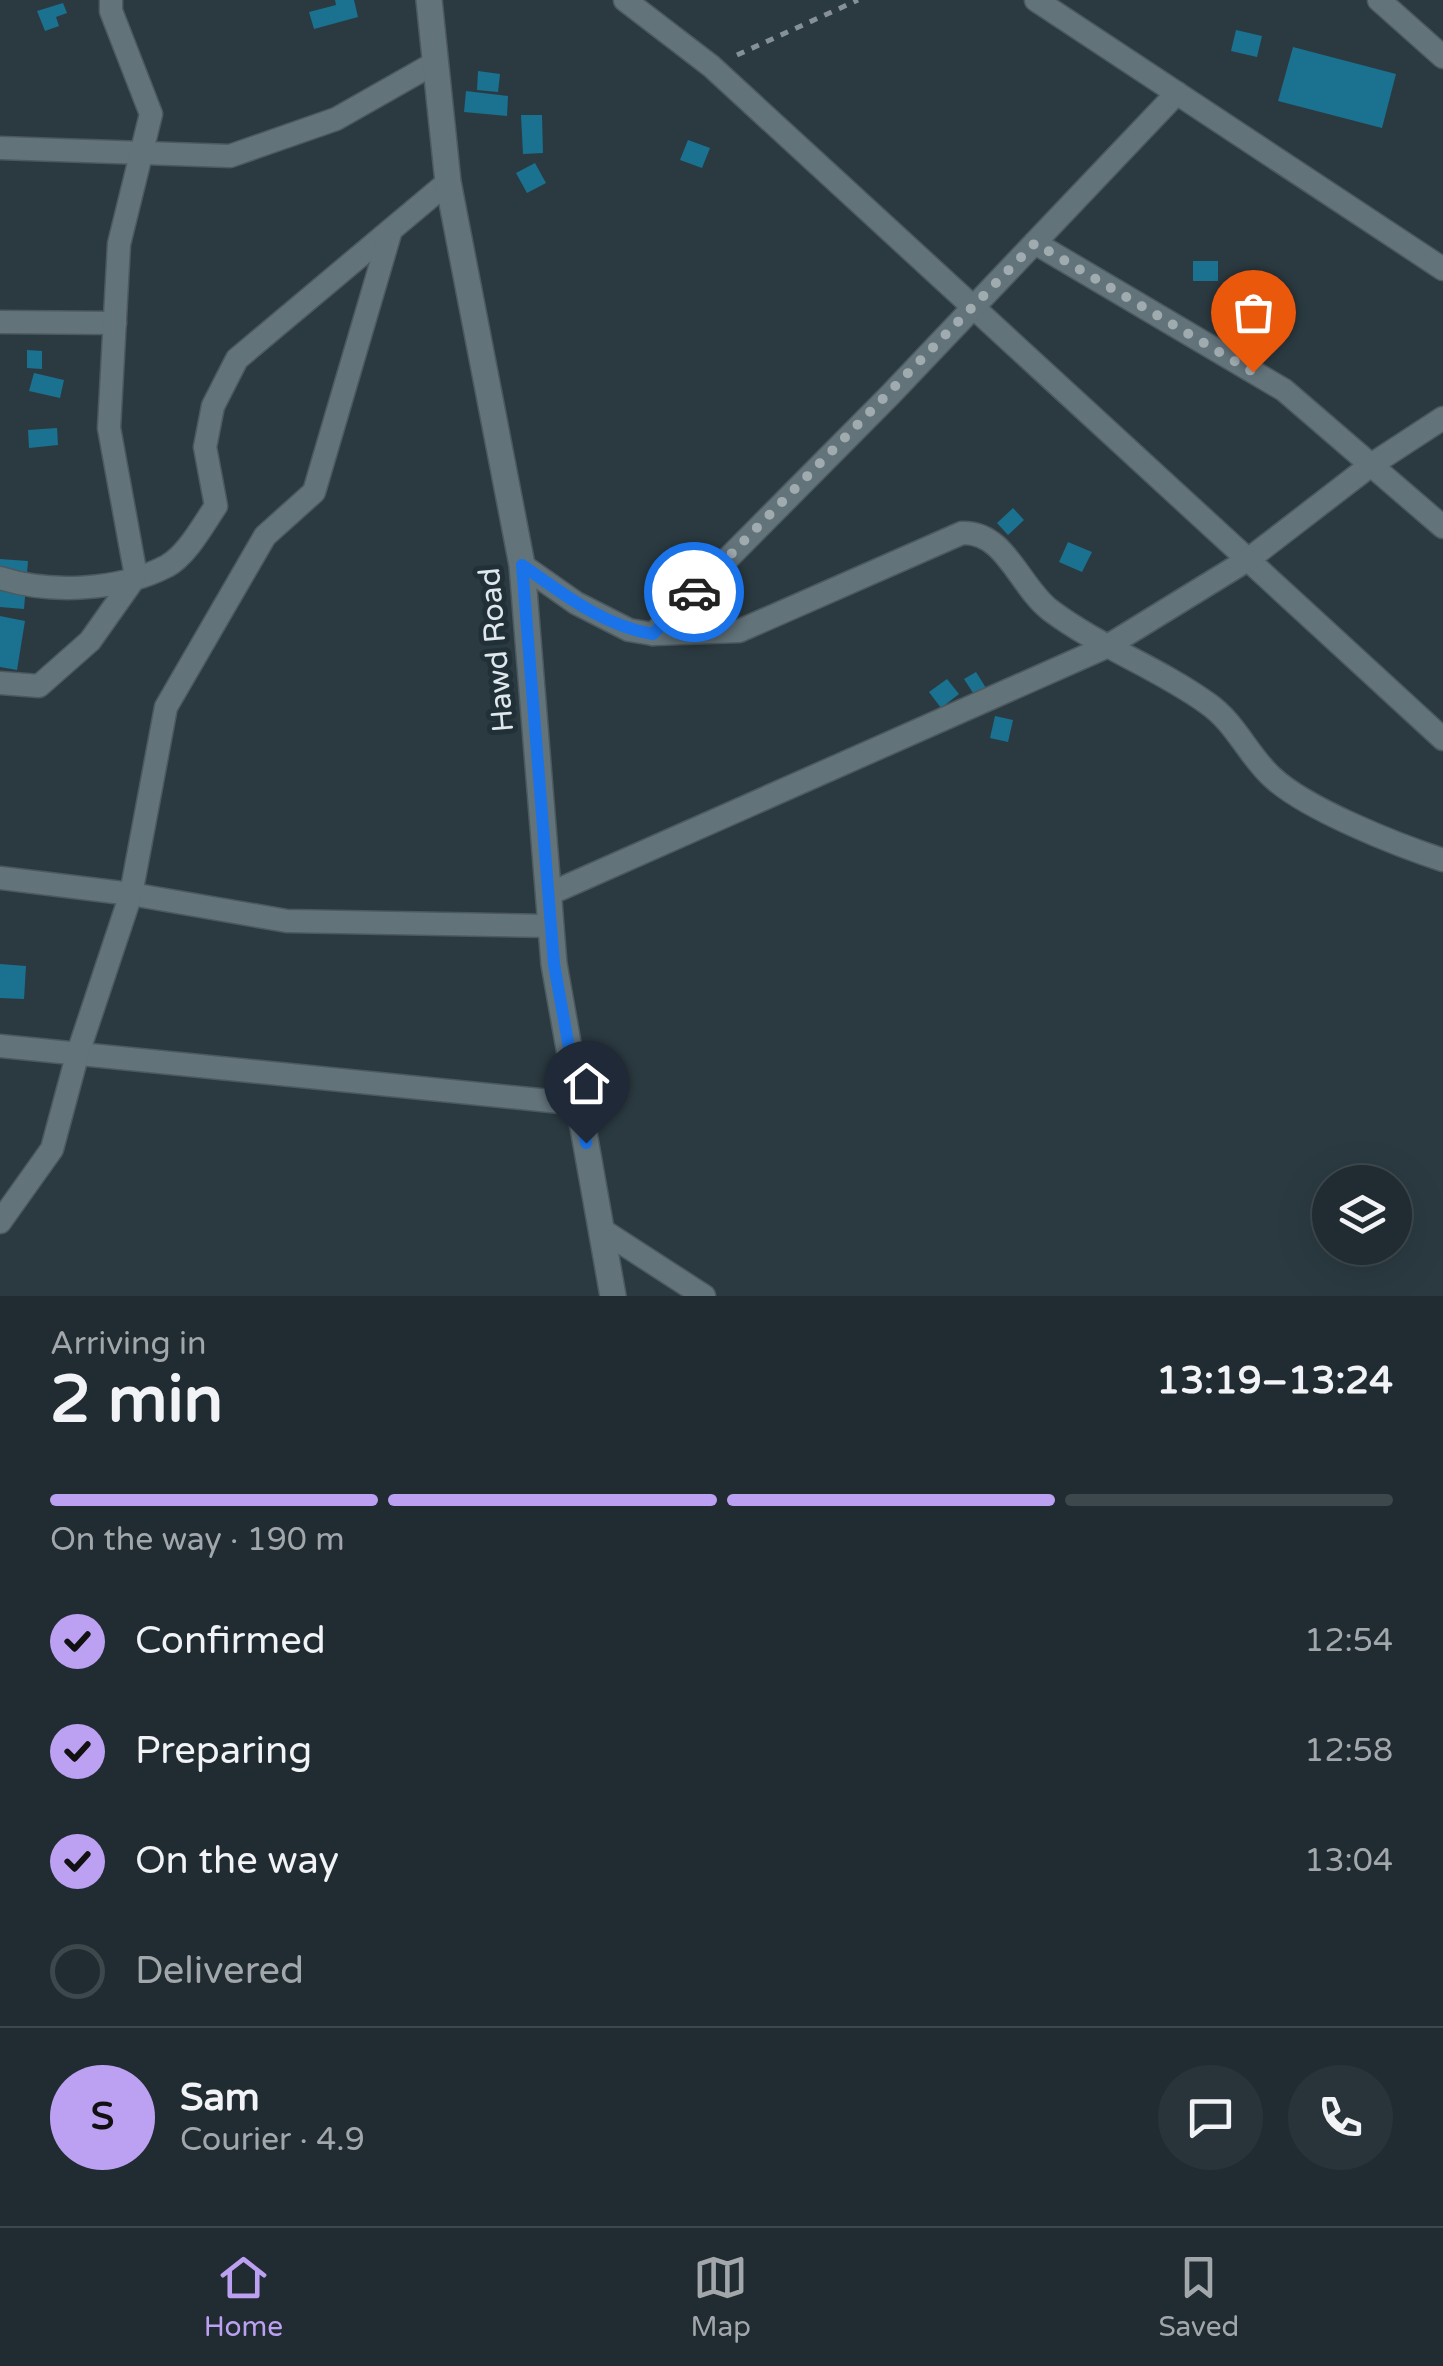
<!DOCTYPE html>
<html lang="en">
<head>
<meta charset="utf-8">
<style>
	:root { --surface:#202c31; --page:#283439; --text:#f1f3f6; --muted:#a2a7ab; --line:#3d484d; --accent:#bca0f2 }
	body { margin:0; font-family:"Varela Round",sans-serif; background:var(--page); color:var(--text); height:100vh; display:flex; flex-direction:column; font-size:38px; white-space:nowrap }
	* { box-sizing:border-box; margin:0 }
	p { font-size:32px; color:var(--muted) }
	.icon { flex:none; width:55px; height:55px; fill:none; stroke:currentColor; stroke-width:2; stroke-linecap:round; stroke-linejoin:round }
	.map { position:relative; height:1296px; overflow:hidden }
	.panel { display:flex; flex-direction:column; background:var(--surface); flex:1 }
	.panel>* { flex:none }
	.fabs { position:absolute; left:1312px; top:1165px; display:grid; gap:20px }
	.fabs a { display:grid; place-items:center; width:100px; height:100px; border-radius:50%; background:var(--surface); box-shadow:0 10px 40px #0002,0 0 0 2px var(--line); font-size:50px }
	.pin { position:absolute; display:grid; place-items:center; width:85px; height:85px; color:#fff; margin:-102px -42px; border-radius:50% 50% 50% 0; rotate:-45deg; box-shadow:0 0 10px #0007 }
	.pin .icon { rotate:45deg }
	.courier { position:absolute; display:grid; place-items:center; width:100px; height:100px; margin:-50px; border:8px solid #1a73e8; border-radius:50%; background:#fff; color:#222; box-shadow:0 2px 12px #0007 }
	.head em { font-style:normal; font-weight:800 }
	.head div { display:flex; flex-direction:column-reverse }
	.head { display:flex; align-items:center; justify-content:space-between; height:170px; padding:0 50px }
	h1 { font-size:65px; font-weight:800; line-height:75px }
	.bar { display:grid; grid-template-columns:repeat(4,1fr); gap:15px 10px; align-content:center; height:120px; padding:0 50px }
	.bar i { height:12px; border-radius:8px; background:var(--line) }
	.bar .current { background:var(--accent) }
	.bar p { grid-column:span 4 }
	.line { display:flex; align-items:center; gap:25px; padding:0 50px; border-top:2px solid var(--line) }
	.line div { flex:1 }
	.round { display:grid; place-items:center; flex:none; width:105px; height:105px; border-radius:52px; background:var(--page) }
	ol { padding:0 50px; list-style:none }
	li { display:flex; align-items:center; gap:30px; height:110px }
	li p { margin-inline-start:auto }
	li .icon { padding:10px; border-radius:50%; background:var(--accent); color:#111; stroke-width:4 }
	li:last-child { color:var(--muted) }
	li i { width:55px; height:55px; border:5px solid var(--line); border-radius:50% }
	.menu { display:flex; justify-content:space-around; align-items:center; height:140px; border-top:2px solid var(--line); background:var(--surface); font-size:28px; color:var(--muted) }
	.menu a { display:grid; justify-items:center; gap:5px }
	.menu .current { color:var(--accent) }
	.map>svg:first-child { display:block }
	.building { fill:#1b7190 }
	.lines { fill:none; stroke-linecap:round; stroke-linejoin:round }
	.minor-casing { stroke:#4c595f; stroke-width:25 }
	.secondary-casing { stroke:#4c595f; stroke-width:28 }
	.path { stroke:#859196; stroke-width:5; stroke-dasharray:8 8; stroke-linecap:butt }
	.minor { stroke:#62737a; stroke-width:22 }
	.secondary { stroke:#62737a; stroke-width:25 }
	.done { stroke:#a0abb0; stroke-width:10; stroke-dasharray:0 18 }
	.route { stroke:#1a73e8; stroke-width:12 }
	.labels { text-anchor:middle; stroke-width:10; stroke-linejoin:round; paint-order:stroke }
	.street-label { font-size:30px; fill:#dfe8ec; stroke:#213037 }
</style>
</head>
<body>
<div class="map">
<svg width="1443" height="1296" viewBox="0 0 1443 1296">
	<rect width="100%" height="100%" fill="#2b3a41"/>
	<g class="building">
		<polygon points="335,0 354,0 358,17 314,29 309,12 336,5"/>
		<polygon points="63,3 67,13 56,17 59,26 45,31 37,11"/>
		<polygon points="1236,30 1262,36 1257,57 1231,51"/>
		<polygon points="1293,47 1396,74 1382,128 1278,101"/>
		<polygon points="478,71 500,74 498,92 477,90"/>
		<polygon points="466,91 508,96 507,116 464,112"/>
		<polygon points="521,115 542,115 543,153 523,154"/>
		<polygon points="688,140 710,148 702,168 680,160"/>
		<polygon points="535,163 546,183 527,193 516,173"/>
		<rect x="1193" y="261" width="25" height="20"/>
		<polygon points="27,350 42,351 42,369 27,368"/>
		<polygon points="34,373 64,380 60,398 29,391"/>
		<polygon points="57,428 58,445 29,448 28,430"/>
		<polygon points="1013,508 1024,520 1008,535 997,523"/>
		<polygon points="1068,542 1092,552 1082,572 1059,562"/>
		<polygon points="0,559 28,561 24,609 0,607"/>
		<polygon points="0,616 25,621 17,670 0,667"/>
		<polygon points="976,672 986,688 975,696 964,679"/>
		<polygon points="947,679 959,694 941,708 929,692"/>
		<polygon points="995,716 1013,720 1008,742 990,738"/>
		<polygon points="0,964 26,966 24,999 0,998"/>
	</g>
	<g class="lines">
		<defs>
			<g id="minor">
				<polyline points="625,0 711,66 1443,739"/>
				<polyline points="1036,0 1443,269"/>
				<polyline points="1379,0 1443,57"/>
				<polyline points="0,148 230,156 336,119 433,64"/>
				<polyline points="1035,243 1284,390 1443,527"/>
				<polyline points="0,322 115,323"/>
				<path d="M522 565 576 603 629 630 653 634 739 631 962 533C1005 531 1019 586 1050 610 1099 647 1157 667 1207 703 1236 723 1247 754 1272 777 1306 809 1397 845 1443 860"/>
				<path d="M0 578C50 594 119 591 167 566 187 555 203 525 216 506L205 447 213 406 237 359 448 182"/>
				<polyline points="653,634 890,395 1177,93"/>
				<polyline points="0,683 39,686 90,641 136,576 109,428 119,244 151,114 111,11 111,0"/>
				<polyline points="0,878 131,894 287,921 552,926"/>
				<polyline points="549,894 1106,647 1249,559 1371,465 1443,418"/>
				<polyline points="0,1046 580,1104"/>
				<polyline points="0,1222 52,1149 77,1056 131,894 166,707 265,536 314,492 391,230"/>
				<polyline points="602,1230 704,1296"/>
			</g>
			<polyline id="secondary" points="429,0 448,182 522,565 554,964 613,1296"/>
		</defs>
		<use href="#minor" class="minor-casing"/>
		<use href="#secondary" class="secondary-casing"/>
		<polyline class="path" points="737,55 858,0"/>
		<use href="#minor" class="minor"/>
		<use href="#secondary" class="secondary"/>
	</g>
	<g class="lines">
		<polyline class="done" points="694,592 1035,243 1253,372"/>
		<path class="route" d="M586 1143 554 964 522 565C562 593 603 626 653 634L694 592"/>
	</g>
	<g class="labels">
		<g class="street-label">
			<text transform="translate(496 650) rotate(-95)" y="10">Hawd Road</text>
		</g>
	</g>
</svg>
<div class="fabs">
<a><svg class="icon" aria-label="layers" viewBox="0 0 24 24"><path d="M12 4l9 5-9 5-9-5zM3 14l9 5 9-5"/></svg></a>
</div>
<div class="pin" style="left:1253px;top:372px;background:#ea580c"><svg class="icon" aria-label="bag" viewBox="0 0 24 24"><path d="M5 8h14l-1 12H6zM9 8a3 3 0 0 1 6 0"/></svg></div>
<div class="pin" style="left:586px;top:1143px;background:#1f2937"><svg class="icon" aria-label="home" viewBox="0 0 24 24"><path d="M3 11l9-7 9 7M6 9v11h12V9"/></svg></div>
<div class="courier" style="left:694px;top:592px"><svg class="icon" aria-label="car" viewBox="0 0 24 24"><path d="M5 17H2v-5l4-1 3-4h7l3 4 3 1v5h-3M9 17h6M6 11h13"/><circle cx="7" cy="17" r="2"/><circle cx="17" cy="17" r="2"/></svg></div>
</div>
<section class="panel">
<div class="head"><div><h1>2 min</h1><p>Arriving in</p></div><em>13:19–13:24</em></div>
<div class="bar"><i class="current"></i><i class="current"></i><i class="current"></i><i></i><p>On the way · 190 m</p></div>
<ol>
<li><svg class="icon" aria-label="check" viewBox="0 0 24 24"><path d="M5 12l5 5 9-10"/></svg>Confirmed<p>12:54</p></li>
<li><svg class="icon" aria-label="check" viewBox="0 0 24 24"><path d="M5 12l5 5 9-10"/></svg>Preparing<p>12:58</p></li>
<li><svg class="icon" aria-label="check" viewBox="0 0 24 24"><path d="M5 12l5 5 9-10"/></svg>On the way<p>13:04</p></li>
<li><i></i>Delivered</li>
</ol>
<div class="line" style="height:180px"><b class="round" style="background:var(--accent);color:#111">S</b><div><b>Sam</b><p>Courier · 4.9</p></div><a class="round"><svg class="icon" aria-label="chat" viewBox="0 0 24 24"><path d="M4 5h16v11H9l-5 4z"/></svg></a><a class="round"><svg class="icon" aria-label="phone" viewBox="0 0 24 24"><path d="M5 4h4l2 5-3 2q2 4 5 5l2-3 5 2v4C11 20 4 13 5 4z"/></svg></a></div>
</section>
<nav class="menu">
<a class="current"><svg class="icon" aria-label="home" viewBox="0 0 24 24"><path d="M3 11l9-7 9 7M6 9v11h12V9"/></svg>Home</a>
<a><svg class="icon" aria-label="map" viewBox="0 0 24 24"><path d="M3 6l6-2 6 2 6-2v14l-6 2-6-2-6 2zM9 4v14M15 6v14"/></svg>Map</a>
<a><svg class="icon" aria-label="saved" viewBox="0 0 24 24"><path d="M7 4h10v16l-5-4-5 4z"/></svg>Saved</a>
</nav>
</body>
</html>
